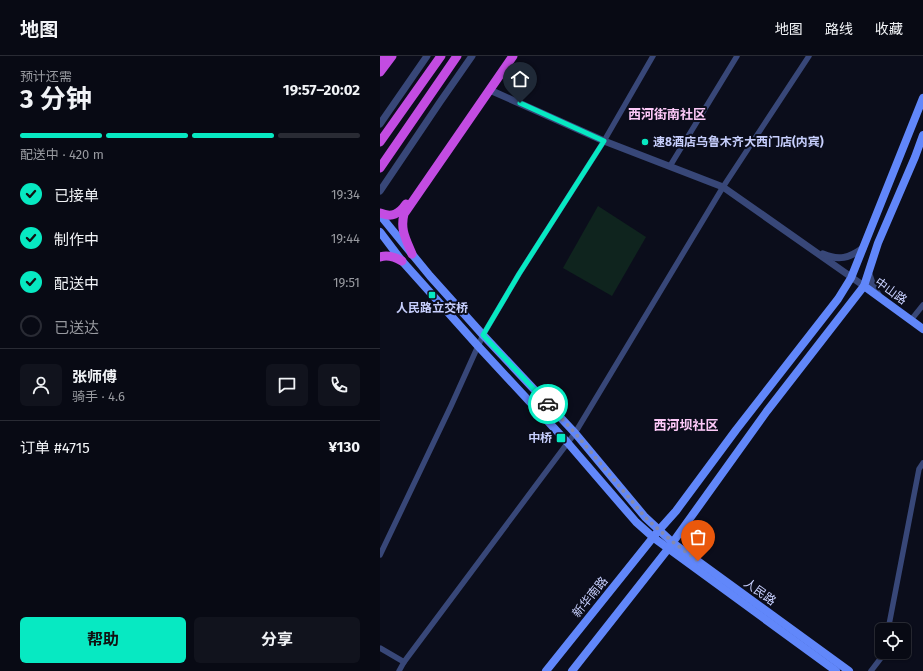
<!DOCTYPE html>
<html lang="zh">
<head>
<meta charset="utf-8">
<style>
	:root { --surface:#080a14; --page:#11131d; --text:#f1f3f6; --muted:#989aa0; --line:#292b34; --accent:#07e9c2 }
	body { margin:0; font-family:"Fira Sans","Noto Sans SC",sans-serif; background:var(--page); color:var(--text); height:100vh; display:flex; flex-direction:column; font-size:15px; white-space:nowrap }
	* { box-sizing:border-box; margin:0 }
	p { font-size:13px; color:var(--muted) }
	.icon { flex:none; width:22px; height:22px; fill:none; stroke:currentColor; stroke-width:2; stroke-linecap:round; stroke-linejoin:round }
	.map { position:relative; flex:1; overflow:hidden }
	.details { display:flex; flex-direction:column; background:var(--surface); width:380px }
	.details>* { flex:none }
	.fabs { position:absolute; left:495px; top:567px; display:grid; gap:8px }
	.fabs a { display:grid; place-items:center; width:36px; height:36px; border-radius:6px; background:var(--surface); box-shadow:0 1px 3px #0004,0 0 0 1px var(--line); font-size:20px }
	.pin { position:absolute; display:grid; place-items:center; width:34px; height:34px; color:#fff; margin:-41px -17px; border-radius:50% 50% 50% 0; rotate:-45deg; box-shadow:0 0 4px #0007 }
	.pin .icon { rotate:45deg }
	.courier { position:absolute; display:grid; place-items:center; width:40px; height:40px; margin:-20px; border:3px solid #07e9c2; border-radius:50%; background:#fff; color:#222; box-shadow:0 1px 5px #0007 }
	.headline em { font-style:normal; font-weight:700 }
	.headline div { display:flex; flex-direction:column-reverse }
	.headline { display:flex; align-items:center; justify-content:space-between; height:68px; padding:0 20px }
	h1 { font-size:26px; font-weight:700; line-height:30px }
	.bar { display:grid; grid-template-columns:repeat(4,1fr); gap:6px 4px; align-content:center; height:48px; padding:0 20px }
	.bar i { height:5px; border-radius:3px; background:var(--line) }
	.bar .active { background:var(--accent) }
	.bar p { grid-column:span 4 }
	.line { display:flex; align-items:center; gap:10px; padding:0 20px; border-top:1px solid var(--line) }
	.line div { flex:1 }
	.round { display:grid; place-items:center; flex:none; width:42px; height:42px; border-radius:6px; background:var(--page) }
	ol { padding:0 20px; list-style:none }
	li { display:flex; align-items:center; gap:12px; height:44px }
	li p { margin-inline-start:auto }
	li .icon { padding:4px; border-radius:50%; background:var(--accent); color:#111; stroke-width:4 }
	li:last-child { color:var(--muted) }
	li i { width:22px; height:22px; border:2px solid var(--line); border-radius:50% }
	.cta { display:flex; gap:8px; margin-top:auto; padding:8px 20px }
	.cta a { flex:1; height:46px; border-radius:6px; background:var(--accent); color:#111; font-size:16px; font-weight:700; line-height:46px; text-align:center }
	.cta a+a { background:var(--page); color:var(--text) }
	header { display:flex; align-items:center; gap:24px; box-sizing:border-box; height:56px; padding:0 20px; background:var(--surface); border-bottom:1px solid var(--line) }
	header strong { font-size:19px }
	nav { display:flex; gap:22px; margin-inline-start:auto; font-size:14px }
	main { display:flex; flex:1; min-height:0 }
	.map>svg:first-child { display:block }
	.green { fill:#0f241e }
	.lines { fill:none; stroke-linecap:round; stroke-linejoin:round }
	.minor { stroke:#384778; stroke-width:5.5 }
	.tertiary { stroke:#384778; stroke-width:7 }
	.secondary { stroke:#6187fa; stroke-width:8 }
	.trunk { stroke:#c34ce2; stroke-width:9 }
	.done { stroke:#858bae; stroke-width:4; stroke-dasharray:0 7.2 }
	.route { stroke:#07e9c2; stroke-width:5 }
	.poi-dot { fill:#07e9c2; stroke:#0b0d1b; stroke-width:1.5 }
	.labels { text-anchor:middle; stroke-width:4; stroke-linejoin:round; paint-order:stroke }
	.poi-label { font-size:12px; font-weight:bold; fill:#c7cffd; stroke:#0b0d1b; text-anchor:start }
	.street-label { font-size:12px; fill:#c7cffd; stroke:#0b0d1b }
	.neighbourhood-label { font-size:13px; font-weight:bold; fill:#fdc9f8; stroke:#0b0d1b }
</style>
</head>
<body>
<header>
<strong>地图</strong>
<nav><a>地图</a><a>路线</a><a>收藏</a></nav>
</header>
<main>
<section class="details">
<div class="headline"><div><h1>3 分钟</h1><p>预计还需</p></div><em>19:57–20:02</em></div>
<div class="bar"><i class="active"></i><i class="active"></i><i class="active"></i><i></i><p>配送中 · 420 m</p></div>
<ol>
<li><svg class="icon" aria-label="check" viewBox="0 0 24 24"><path d="M5 12l5 5 9-10"/></svg>已接单<p>19:34</p></li>
<li><svg class="icon" aria-label="check" viewBox="0 0 24 24"><path d="M5 12l5 5 9-10"/></svg>制作中<p>19:44</p></li>
<li><svg class="icon" aria-label="check" viewBox="0 0 24 24"><path d="M5 12l5 5 9-10"/></svg>配送中<p>19:51</p></li>
<li><i></i>已送达</li>
</ol>
<div class="line" style="height:72px"><a class="round"><svg class="icon" aria-label="person" viewBox="0 0 24 24"><circle cx="12" cy="8" r="4"/><path d="M4 21q1-7 8-7t8 7"/></svg></a><div><b>张师傅</b><p>骑手 · 4.6</p></div><a class="round"><svg class="icon" aria-label="chat" viewBox="0 0 24 24"><path d="M4 5h16v11H9l-5 4z"/></svg></a><a class="round"><svg class="icon" aria-label="phone" viewBox="0 0 24 24"><path d="M5 4h4l2 5-3 2q2 4 5 5l2-3 5 2v4C11 20 4 13 5 4z"/></svg></a></div>
<div class="line" style="height:52px"><div>订单 #4715</div><b>¥130</b></div>
<div class="cta"><a>帮助</a><a>分享</a></div>
</section>
<div class="map">
<svg width="543" height="615" viewBox="0 0 543 615">
	<rect width="100%" height="100%" fill="#0b0d1b"/>
	<polygon class="green" points="218,150 266,181 232,240 183,212"/>
	<g class="lines">
		<g class="minor">
			<polyline points="290,110 357,0"/>
			<polyline points="531,264 543,249"/>
			<polyline points="0,499 71,350 103,279 139,218 224,85 273,0"/>
			<polyline points="508,574 539,413 543,407"/>
			<polyline points="0,592 24,606"/>
			<polyline points="19,615 24,606 195,377 343,131 429,0"/>
			<polyline points="491,615 504,598 504,596"/>
		</g>
		<g class="tertiary">
			<polyline points="112,35 224,85 343,131 484,230"/>
			<polyline points="0,68 47,0"/>
			<polyline points="0,135 60,46 92,0"/>
			<path d="M443 198C459 205 469 202 483 192"/>
			<polyline points="489,218 493,230 499,240"/>
		</g>
		<g class="secondary">
			<polyline points="0,159 50,220 103,279 195,377 265,461 293,487 469,615"/>
			<polyline points="0,176 22,205 98,290 187,386 256,466 274,482 456,615"/>
			<polyline points="484,230 543,273"/>
			<polyline points="166,615 279,474 296,455 356,374 458,243 471,222 543,42"/>
			<polyline points="192,615 288,493 387,355 484,230 498,187 535,101 543,79"/>
		</g>
		<g class="trunk">
			<polyline points="0,5 4,0"/>
			<polyline points="0,16 12,0"/>
			<polyline points="0,86 61,0"/>
			<polyline points="0,112 77,0"/>
			<path d="M0 157C12 162 19 158 26 148"/>
			<path d="M32 198C26 183 20 174 24 158L133 0"/>
			<path d="M0 201C8 198 15 201 22 205"/>
		</g>
	</g>
	<g class="lines">
		<polyline class="done" points="168,348 195,377 265,461 279,474 293,486 318,505"/>
		<polyline class="route" points="140,47 224,85 139,218 103,279 168,348"/>
	</g>
	<g class="poi-dot">
		<circle cx="265" cy="86" r="4"/>
		<rect x="48" y="235" width="8" height="8" rx="2"/>
		<rect x="176" y="377" width="10" height="10" rx="2"/>
	</g>
	<g class="labels">
		<g class="poi-label">
			<text x="273" y="90">速8酒店乌鲁木齐大西门店(内宾)</text>
			<text x="52" y="256" text-anchor="middle">人民路立交桥</text>
			<text x="172" y="386" text-anchor="end">中桥</text>
		</g>
		<g class="street-label">
			<text transform="translate(511 235) rotate(36)" y="4">中山路</text>
			<text transform="translate(380 536) rotate(36)" y="4">人民路</text>
			<text transform="translate(210 541) rotate(-51)" y="4">新华南路</text>
		</g>
		<g class="neighbourhood-label">
			<text x="287" y="63">西河街南社区</text>
			<text x="306" y="374">西河坝社区</text>
		</g>
	</g>
</svg>
<div class="fabs">
<a><svg class="icon" aria-label="locate" viewBox="0 0 24 24"><circle cx="12" cy="12" r="6"/><path d="M12 2v4M12 18v4M2 12h4M18 12h4"/></svg></a>
</div>
<div class="pin" style="left:318px;top:505px;background:#ea580c"><svg class="icon" aria-label="bag" viewBox="0 0 24 24"><path d="M5 8h14l-1 12H6zM9 8a3 3 0 0 1 6 0"/></svg></div>
<div class="pin" style="left:140px;top:47px;background:#1f2937"><svg class="icon" aria-label="home" viewBox="0 0 24 24"><path d="M3 11l9-7 9 7M6 9v11h12V9"/></svg></div>
<div class="courier" style="left:168px;top:348px"><svg class="icon" aria-label="car" viewBox="0 0 24 24"><path d="M5 17H2v-5l4-1 3-4h7l3 4 3 1v5h-3M9 17h6M6 11h13"/><circle cx="7" cy="17" r="2"/><circle cx="17" cy="17" r="2"/></svg></div>
</div>
</main>
</body>
</html>
